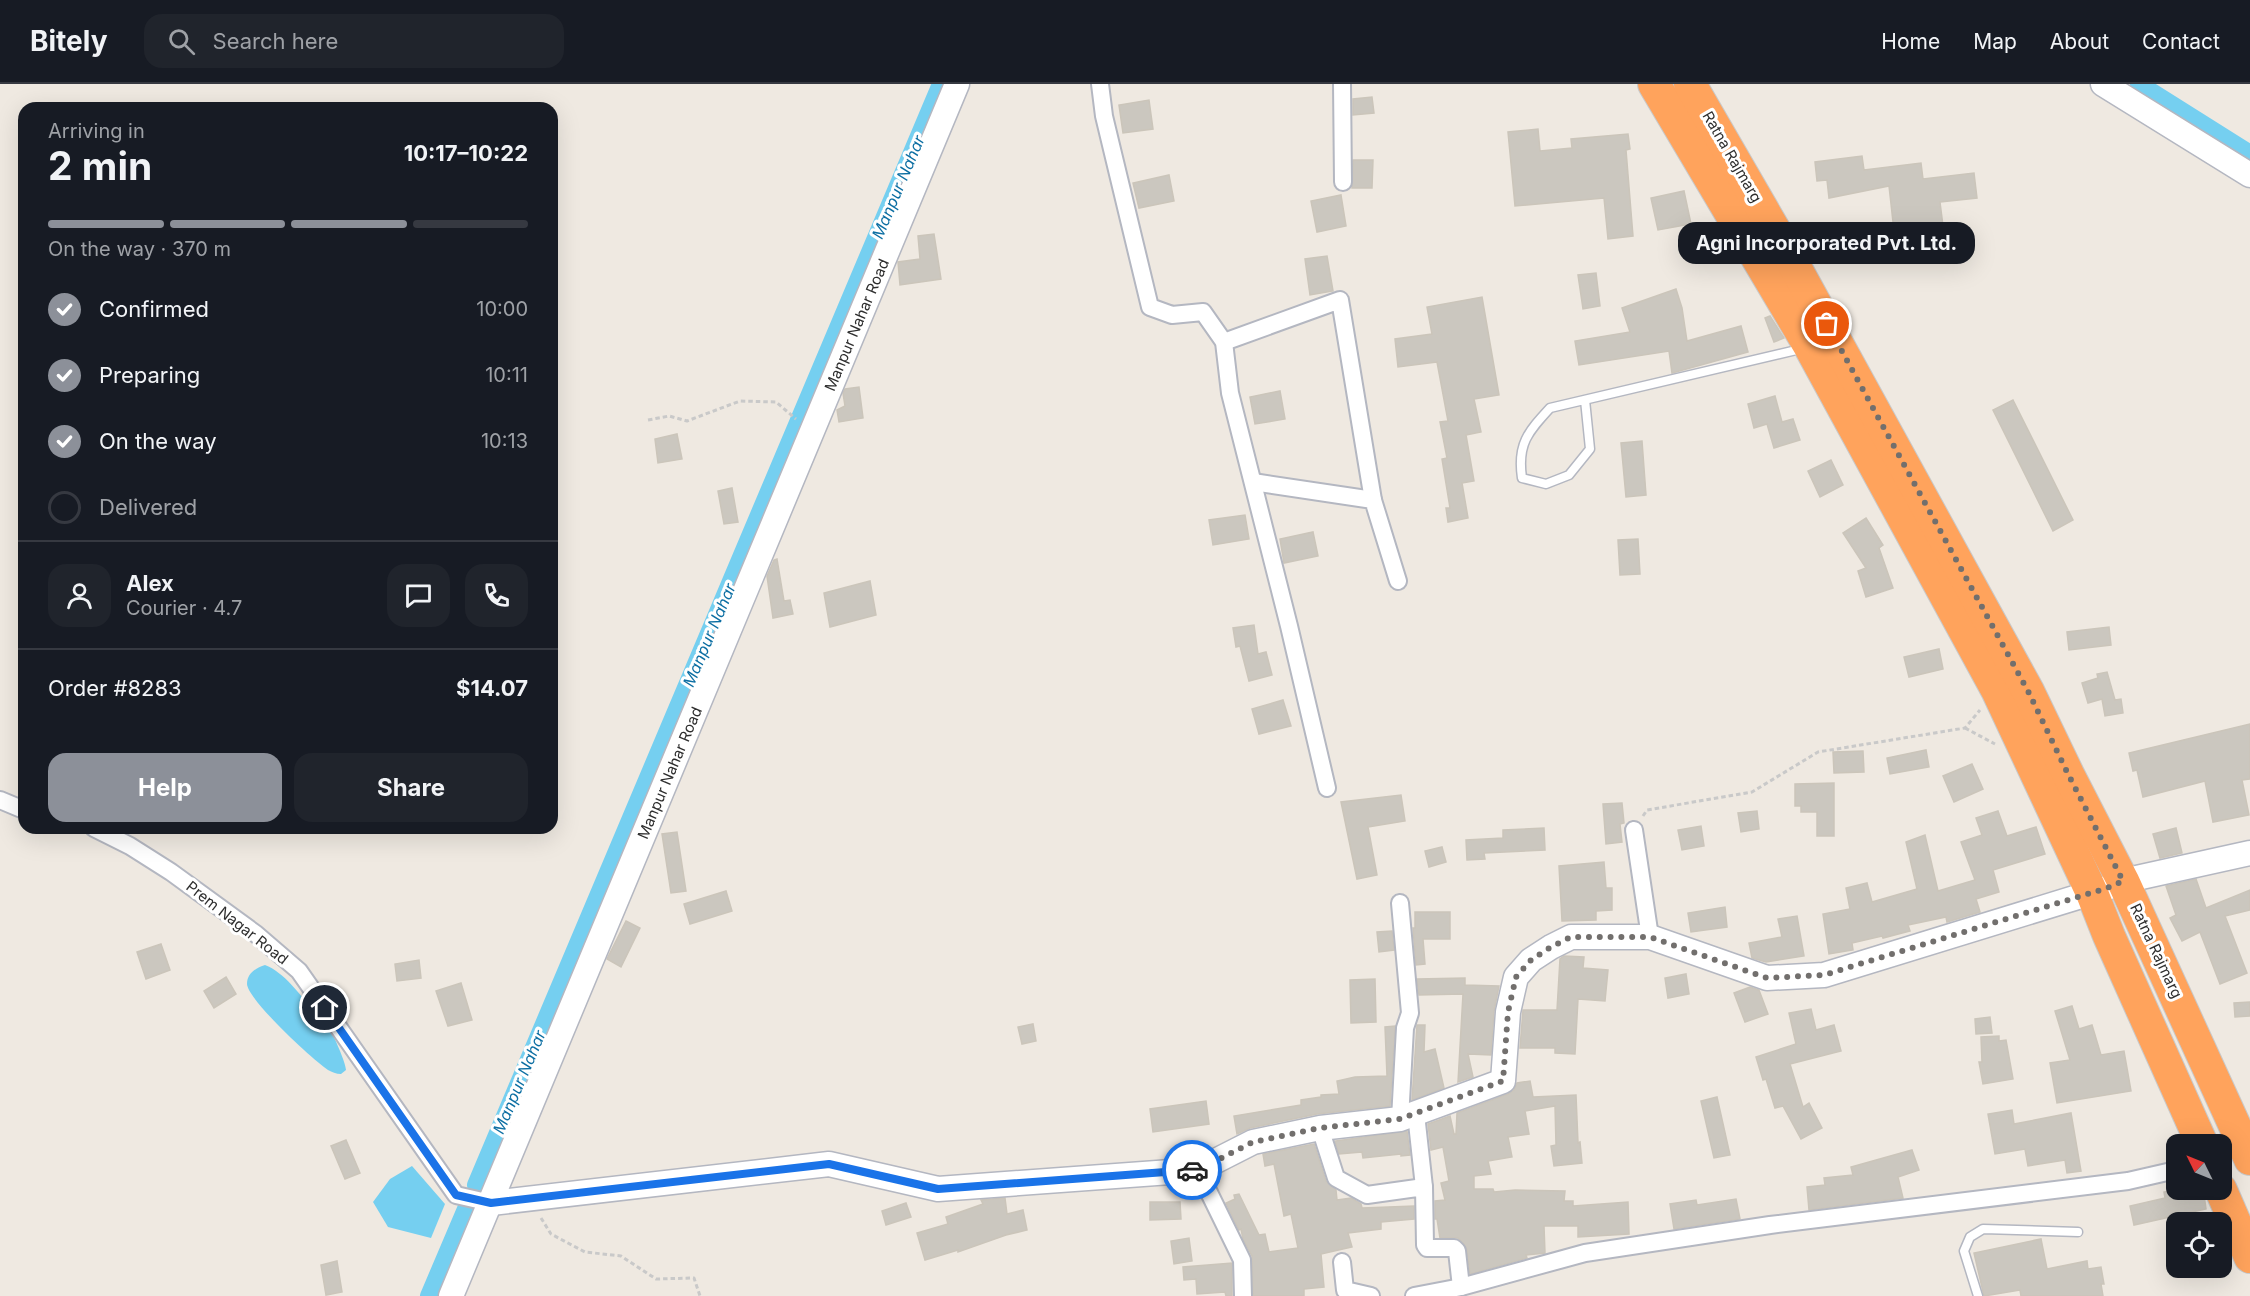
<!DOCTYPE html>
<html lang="en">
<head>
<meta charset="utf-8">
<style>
	:root { --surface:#171b24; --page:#20242c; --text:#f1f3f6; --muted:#9ea1a6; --line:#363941; --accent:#8c9099 }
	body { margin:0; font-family:Inter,sans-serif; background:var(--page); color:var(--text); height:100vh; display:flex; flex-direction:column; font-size:22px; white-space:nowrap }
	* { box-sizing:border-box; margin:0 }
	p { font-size:20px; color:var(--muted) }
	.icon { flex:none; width:33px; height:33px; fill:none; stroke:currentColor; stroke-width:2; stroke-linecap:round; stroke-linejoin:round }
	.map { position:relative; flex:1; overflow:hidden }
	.side { position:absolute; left:18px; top:18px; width:540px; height:732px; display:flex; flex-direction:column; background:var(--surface); border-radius:18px; box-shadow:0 6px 24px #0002 }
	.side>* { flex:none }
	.needle { width:39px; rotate:313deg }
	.tools { position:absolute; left:2166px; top:1050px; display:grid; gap:12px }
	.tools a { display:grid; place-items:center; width:66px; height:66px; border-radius:12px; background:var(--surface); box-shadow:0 6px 24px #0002; font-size:30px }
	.pin { position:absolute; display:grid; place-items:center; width:51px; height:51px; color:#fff; margin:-26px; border:3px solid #fff; border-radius:50%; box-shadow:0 2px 6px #0007 }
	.courier { position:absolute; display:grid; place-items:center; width:60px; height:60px; margin:-30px; border:4px solid #1a73e8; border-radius:50%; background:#fff; color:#222; box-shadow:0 2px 8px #0007 }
	.bubble { position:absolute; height:42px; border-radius:18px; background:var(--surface); box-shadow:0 6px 24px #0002; font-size:20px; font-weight:700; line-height:42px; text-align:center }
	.overview em { font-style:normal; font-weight:700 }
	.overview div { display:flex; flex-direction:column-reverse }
	.overview { display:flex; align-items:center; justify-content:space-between; height:102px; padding:0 30px }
	h1 { font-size:39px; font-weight:700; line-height:45px }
	.bar { display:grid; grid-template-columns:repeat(4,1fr); gap:9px 6px; align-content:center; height:72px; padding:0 30px }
	.bar i { height:8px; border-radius:4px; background:var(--line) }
	.bar .current { background:var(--accent) }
	.bar p { grid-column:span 4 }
	.line { display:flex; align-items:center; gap:15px; padding:0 30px; border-top:2px solid var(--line) }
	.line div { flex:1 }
	.round { display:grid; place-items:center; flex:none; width:63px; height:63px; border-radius:18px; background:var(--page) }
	ol { padding:0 30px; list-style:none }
	li { display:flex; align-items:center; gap:18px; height:66px }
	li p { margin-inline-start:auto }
	li .icon { padding:6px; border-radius:50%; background:var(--accent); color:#fff; stroke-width:4 }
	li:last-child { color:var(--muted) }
	li i { width:33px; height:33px; border:3px solid var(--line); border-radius:50% }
	.cta { display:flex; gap:12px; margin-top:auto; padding:12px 30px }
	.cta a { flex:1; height:69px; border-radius:18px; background:var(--accent); color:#fff; font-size:24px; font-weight:700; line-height:69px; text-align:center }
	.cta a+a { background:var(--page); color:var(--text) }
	header { display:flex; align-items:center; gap:36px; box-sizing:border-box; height:84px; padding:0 30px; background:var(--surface); border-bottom:2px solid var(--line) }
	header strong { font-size:28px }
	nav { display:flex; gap:33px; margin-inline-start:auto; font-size:21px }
	.search { width:420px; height:54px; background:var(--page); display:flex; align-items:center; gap:15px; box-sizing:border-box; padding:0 21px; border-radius:18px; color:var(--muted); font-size:22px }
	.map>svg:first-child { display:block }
	.water { fill:#75cff0 }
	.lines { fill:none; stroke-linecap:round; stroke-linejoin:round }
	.canal { stroke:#75cff0; stroke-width:18 }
	.building { fill:#cbc7bf; stroke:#cbc5ba; stroke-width:1.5 }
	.lane-casing { stroke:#b4b7c1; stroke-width:11 }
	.street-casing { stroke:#b4b7c1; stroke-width:20 }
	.secondary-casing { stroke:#b4b7c1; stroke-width:27 }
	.highway-casing { stroke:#c9c9c9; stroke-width:34 }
	.path { stroke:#c9c9c9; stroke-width:3; stroke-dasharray:4.5 3; stroke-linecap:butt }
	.lane { stroke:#fff; stroke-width:8 }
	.street { stroke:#fff; stroke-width:16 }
	.secondary { stroke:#fff; stroke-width:24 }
	.highway { stroke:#ffa35c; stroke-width:32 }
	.done { stroke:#726f6d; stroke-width:6; stroke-dasharray:0 10.8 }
	.route { stroke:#1a73e8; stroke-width:8 }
	.labels { text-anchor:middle; stroke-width:6; stroke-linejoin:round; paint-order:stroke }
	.street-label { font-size:15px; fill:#2e2e2e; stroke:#fff }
	.water-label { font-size:16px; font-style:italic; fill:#0d6fa3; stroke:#fff }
</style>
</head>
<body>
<header>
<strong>Bitely</strong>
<div class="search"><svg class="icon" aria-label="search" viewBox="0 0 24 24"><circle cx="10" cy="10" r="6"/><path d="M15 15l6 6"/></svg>Search here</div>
<nav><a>Home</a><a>Map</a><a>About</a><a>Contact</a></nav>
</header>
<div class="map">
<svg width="2250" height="1212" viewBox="0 0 2250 1212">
	<rect width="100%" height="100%" fill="#efe9e1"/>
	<g class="water">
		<path d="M265 881C284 888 300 911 313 926 318 932 325 936 329 943 333 950 346 979 346 986L341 990C336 990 332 988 328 986 313 976 248 916 247 900 247 889 256 884 265 881Z"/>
		<polygon points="412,1082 445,1120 431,1154 388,1143 373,1118 390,1095"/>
	</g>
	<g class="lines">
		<g class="canal">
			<polyline points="2139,0 2250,70"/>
			<polyline points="476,1101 941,0"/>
			<polyline points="429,1212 466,1125"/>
		</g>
	</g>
	<g class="building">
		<polygon points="1372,13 1374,29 1353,31 1353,15"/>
		<polygon points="1149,16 1153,45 1123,49 1119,21"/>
		<polygon points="1538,45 1540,67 1572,64 1571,55 1628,50 1630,65 1626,66 1633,152 1608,155 1604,114 1515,122 1508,48"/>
		<polygon points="1862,72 1864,86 1921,79 1923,95 1974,89 1977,114 1940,118 1944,150 1895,156 1889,102 1829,114 1827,96 1817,97 1815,78"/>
		<polygon points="1353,76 1373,76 1372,104 1352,104"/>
		<polygon points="1169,91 1174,117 1139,124 1133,99"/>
		<polygon points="1684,107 1691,140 1658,146 1651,114"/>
		<polygon points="1341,111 1346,142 1317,148 1311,117"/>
		<polygon points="934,150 941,195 900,201 898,178 920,175 918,152"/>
		<polygon points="1327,172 1333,207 1310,211 1305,175"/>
		<polygon points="1596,189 1600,222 1583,225 1578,191"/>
		<polygon points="1676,205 1682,224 1687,257 1741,242 1748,268 1672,289 1669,267 1579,281 1575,257 1630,248 1622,224"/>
		<polygon points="1482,213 1499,311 1474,315 1481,348 1466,351 1474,397 1462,399 1468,434 1448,438 1446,424 1450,424 1442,375 1447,374 1440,338 1448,337 1437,278 1398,283 1395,255 1432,250 1427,223"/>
		<polygon points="1770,232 1784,254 1774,258 1765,234"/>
		<polygon points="859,303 863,334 839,338 837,326 845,322 843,309 845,305"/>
		<polygon points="1280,307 1285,335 1255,340 1250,313"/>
		<polygon points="1775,312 1782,338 1793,335 1800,356 1774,364 1767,340 1754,344 1748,320"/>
		<polygon points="2013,316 2073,436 2053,447 1993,326"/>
		<polygon points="677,350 682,375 658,379 655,355"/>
		<polygon points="1642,357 1646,411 1626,413 1621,359"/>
		<polygon points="1831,376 1843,401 1820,413 1808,387"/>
		<polygon points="732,404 738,438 724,440 718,407"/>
		<polygon points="1245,431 1249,455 1213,461 1209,436"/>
		<polygon points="1866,434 1883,461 1879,464 1893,504 1866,513 1858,487 1866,484 1843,449"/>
		<polygon points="1313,448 1318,472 1284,479 1280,455"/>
		<polygon points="1638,455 1640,490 1620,491 1618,456"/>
		<polygon points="777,475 784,517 790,516 793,530 773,534 767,492 774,476"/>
		<polygon points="870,497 876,531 830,543 824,509"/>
		<polygon points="1254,541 1258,570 1266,568 1272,591 1249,597 1240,562 1236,563 1233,544"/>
		<polygon points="2109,543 2111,561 2069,566 2067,548"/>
		<polygon points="1939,565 1943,585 1909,593 1904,573"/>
		<polygon points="2107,588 2115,616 2121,615 2123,629 2105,632 2102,615 2088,619 2082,599 2098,594 2097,590"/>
		<polygon points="1283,616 1291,642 1259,650 1252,625"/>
		<polygon points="2250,640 2250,695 2242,696 2249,731 2213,738 2205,697 2143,713 2137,686 2133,687 2129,669"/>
		<polygon points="1926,666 1929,683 1890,690 1887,674"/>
		<polygon points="1863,667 1864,688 1834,689 1833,668"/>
		<polygon points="1972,680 1983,705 1954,718 1943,692"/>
		<polygon points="1834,699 1834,752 1817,752 1817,728 1801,728 1801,722 1795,722 1795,700"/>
		<polygon points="1401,711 1405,737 1368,743 1377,791 1357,795 1341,718"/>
		<polygon points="1622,719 1624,739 1620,740 1622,758 1606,760 1603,720"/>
		<polygon points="1757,727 1759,745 1741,748 1738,729"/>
		<polygon points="1998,727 2007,752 2036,743 2045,770 1993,786 1999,808 1976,815 1980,828 1947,838 1946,833 1908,841 1910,847 1883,854 1882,852 1852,859 1853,866 1829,870 1823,830 1850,825 1846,804 1867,799 1872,818 1917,805 1906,758 1925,751 1938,807 1975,796 1961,758 1982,751 1976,734"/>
		<polygon points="1701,742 1704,762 1682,766 1678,746"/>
		<polygon points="1544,744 1545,766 1484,769 1485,775 1467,776 1466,756 1503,754 1503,746"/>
		<polygon points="2176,744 2182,769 2160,774 2153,750"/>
		<polygon points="677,748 686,807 671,809 662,750"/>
		<polygon points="1442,763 1446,778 1429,783 1425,767"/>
		<polygon points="1604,778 1606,804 1612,804 1612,826 1596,827 1596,836 1562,837 1559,782"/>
		<polygon points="2196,795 2206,824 2250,806 2250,826 2225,832 2247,889 2220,900 2200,848 2182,857 2170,834 2176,831 2166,802"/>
		<polygon points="726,807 732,827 690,840 684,820"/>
		<polygon points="1725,823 1727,843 1691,848 1688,829"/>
		<polygon points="1415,828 1450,828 1450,855 1423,855 1425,880 1416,881 1413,844 1415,844"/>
		<polygon points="1797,832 1804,872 1766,878 1752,874 1749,859 1782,853 1778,835"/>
		<polygon points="626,837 640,844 621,883 607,875"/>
		<polygon points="1392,847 1394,866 1379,868 1377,848"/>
		<polygon points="161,860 170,886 146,895 137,868"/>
		<polygon points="1564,872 1584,873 1583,884 1608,886 1605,917 1578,915 1575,970 1555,969 1555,964 1520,964 1523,926 1557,926 1560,875"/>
		<polygon points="419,876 421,894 397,897 395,880"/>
		<polygon points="1686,890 1689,910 1668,914 1665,894"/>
		<polygon points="226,893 236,910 214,924 204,907"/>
		<polygon points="1465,894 1465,901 1499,902 1494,927 1491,971 1468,970 1473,993 1458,998 1463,910 1419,911 1417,895"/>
		<polygon points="1375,895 1376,938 1351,939 1350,896"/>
		<polygon points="461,899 472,936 448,942 436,907"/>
		<polygon points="1750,903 1759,906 1768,930 1745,938 1734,909"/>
		<polygon points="2250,918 2250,932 2235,933 2234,919"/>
		<polygon points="2072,922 2079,945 2092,941 2101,971 2124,967 2131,1007 2057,1019 2050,979 2070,976 2055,927"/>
		<polygon points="1811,925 1816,946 1834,941 1841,967 1790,980 1803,1023 1809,1019 1822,1044 1801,1055 1783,1022 1775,1024 1766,995 1763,996 1756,973 1796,960 1789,929"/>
		<polygon points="1990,933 1992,949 1976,950 1975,935"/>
		<polygon points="1033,940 1036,957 1022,960 1018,943"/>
		<polygon points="1417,941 1425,941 1424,968 1435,965 1444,1004 1412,1016"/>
		<polygon points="1395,942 1390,1022 1317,1030 1250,1044 1237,1050 1234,1032 1301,1021 1301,1016 1321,1013 1321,1011 1339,1010 1337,997 1355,993 1387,992 1385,943"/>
		<polygon points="1999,952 1999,957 2006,956 2013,995 1983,1000 1979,978 1982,978 1981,953"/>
		<polygon points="1530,997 1533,1013 1576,1011 1578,1059 1580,1058 1582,1079 1554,1082 1551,1062 1556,1061 1555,1022 1525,1027 1529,1050 1508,1053 1512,1073 1488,1077 1491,1090 1474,1092 1474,1105 1493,1105 1494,1108 1515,1106 1565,1107 1564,1117 1573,1117 1573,1122 1628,1118 1629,1150 1578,1153 1578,1142 1544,1142 1545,1169 1526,1171 1527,1174 1470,1190 1467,1166 1464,1160 1458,1154 1440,1154 1437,1135 1435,1135 1435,1117 1445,1116 1441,1099 1449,1097 1443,1063 1431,1066 1428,1040 1450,1032 1454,1050 1456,1050 1457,1029 1508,1010 1514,1006 1517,999"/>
		<polygon points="1717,1013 1730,1071 1714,1074 1701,1017"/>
		<polygon points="1206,1017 1209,1040 1153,1048 1150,1025"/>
		<polygon points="2012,1026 2014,1040 2071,1029 2081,1087 2067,1089 2065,1076 2028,1082 2025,1065 1995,1070 1988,1030"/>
		<polygon points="1407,1047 1410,1071 1401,1072 1401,1070 1363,1074 1362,1068 1339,1070 1335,1057"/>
		<polygon points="346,1056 360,1089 345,1095 331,1062"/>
		<polygon points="1314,1060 1326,1097 1336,1106 1337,1116 1351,1114 1361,1120 1362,1124 1414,1122 1414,1135 1381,1138 1381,1145 1348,1149 1352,1163 1321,1170 1324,1203 1304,1205 1304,1212 1253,1212 1252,1172 1243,1155 1241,1145 1239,1146 1226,1119 1235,1115 1234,1111 1239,1110 1259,1151 1265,1150 1269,1168 1298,1164 1291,1130 1284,1132 1274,1080 1265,1082 1263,1070"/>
		<polygon points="1912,1066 1919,1086 1898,1093 1903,1114 1809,1126 1807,1103 1825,1101 1824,1094 1853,1091 1851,1083"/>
		<polygon points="2175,1106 2195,1106 2196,1112 2204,1111 2206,1125 2134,1141 2130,1122 2165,1114 2164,1108"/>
		<polygon points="1005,1114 1007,1130 1023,1126 1027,1146 1006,1151 958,1168 958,1166 925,1176 917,1149 948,1140 946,1133 983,1120 981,1116"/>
		<polygon points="1736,1115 1740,1135 1674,1145 1670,1120 1696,1116 1697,1121"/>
		<polygon points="1150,1118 1180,1118 1181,1135 1150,1136"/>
		<polygon points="906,1119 911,1133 886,1141 882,1127"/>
		<polygon points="1189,1154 1192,1177 1174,1180 1171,1157"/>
		<polygon points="2041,1155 2047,1185 2087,1177 2088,1185 2101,1183 2104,1200 2101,1200 2103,1212 2021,1212 2020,1206 1984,1212 1974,1169"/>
		<polygon points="337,1177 342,1208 326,1211 321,1181"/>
		<polygon points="1232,1179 1232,1212 1226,1212 1225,1208 1197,1210 1196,1195 1184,1196 1183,1183"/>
	</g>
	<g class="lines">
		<defs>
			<g id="lane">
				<path d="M1585 316 1590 365 1569 391 1546 400 1522 394C1517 360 1528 348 1550 324L1805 264"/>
				<polyline points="1978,1212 1964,1167 1970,1153 1983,1145 2078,1148"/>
			</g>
			<g id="street">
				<polyline points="1100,0 1104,32 1150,223 1172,231 1203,228 1224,258 1230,309 1289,542 1327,704"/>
				<polyline points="1342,0 1343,98"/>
				<polyline points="1224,258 1340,216 1373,416"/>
				<polyline points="1253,398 1373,416 1398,497"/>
				<polyline points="0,716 24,726"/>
				<polyline points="94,744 130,762 171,788 256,850 299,887 456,1111 491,1119"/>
				<polyline points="1634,746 1650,853"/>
				<polyline points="1400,819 1410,929 1405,944 1400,1035"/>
				<polyline points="1416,1030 1424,1103"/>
				<polyline points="1320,1044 1336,1094 1367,1111 1424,1103 1425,1161 1427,1164 1454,1164 1457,1167 1461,1203"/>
				<polyline points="1198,1086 1242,1176 1243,1212"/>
				<polyline points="1342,1178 1345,1206 1371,1212"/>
				<polyline points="1414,1212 1461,1203 1585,1169 1770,1141 2128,1097 2176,1086"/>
			</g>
			<g id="secondary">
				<polyline points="2103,0 2250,91"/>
				<polyline points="491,1119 829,1080 938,1105 1198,1086 1253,1058 1320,1044 1400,1035 1503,997 1508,928 1516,893 1531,876 1551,863 1571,853 1650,853 1767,894 1824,891 2107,804 2123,797 2250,769"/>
				<polyline points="451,1212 957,0"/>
			</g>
			<g id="highway">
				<polyline points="1654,0 1810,263 1997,606 2092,809 2109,852 2202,1060"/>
				<polyline points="1690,0 1782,159 2028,607 2068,690 2123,797 2250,1075"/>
				<polyline points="2221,1106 2250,1173"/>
			</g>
		</defs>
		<use href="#lane" class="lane-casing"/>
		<use href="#street" class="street-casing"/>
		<use href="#secondary" class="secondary-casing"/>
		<use href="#highway" class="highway-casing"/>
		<g class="path">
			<polyline points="648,336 669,332 687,337 740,317 776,318 796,335"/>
			<polyline points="1965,644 1995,660"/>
			<polyline points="1643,732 1647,726 1752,708 1818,668 1965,644 1980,626"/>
			<polyline points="541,1134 551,1150 585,1168 621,1172 656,1195 694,1194 700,1212"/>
		</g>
		<use href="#lane" class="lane"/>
		<use href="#street" class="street"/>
		<use href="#secondary" class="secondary"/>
		<use href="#highway" class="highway"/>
	</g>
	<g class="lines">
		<polyline class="done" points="1192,1086 1198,1086 1253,1058 1320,1044 1400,1035 1503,997 1508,928 1516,893 1531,876 1551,863 1571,853 1650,853 1767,894 1824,891 2107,804 2123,797 2068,690 2028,607 1827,240"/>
		<polyline class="route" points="325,924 456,1111 491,1119 829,1080 938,1105 1192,1086"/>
	</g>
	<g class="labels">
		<g class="street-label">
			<text transform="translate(1732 73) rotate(60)" y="5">Ratna Rajmarg</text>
			<text transform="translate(857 241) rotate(-67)" y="5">Manpur Nahar Road</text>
			<text transform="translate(670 689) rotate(-67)" y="5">Manpur Nahar Road</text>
			<text transform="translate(237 839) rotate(38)" y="5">Prem Nagar Road</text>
			<text transform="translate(2156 867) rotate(65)" y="5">Ratna Rajmarg</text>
		</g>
		<g class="water-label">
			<text transform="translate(898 103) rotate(-67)" y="6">Manpur Nahar</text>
			<text transform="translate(709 551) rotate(-67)" y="6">Manpur Nahar</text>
			<text transform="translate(519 998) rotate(-67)" y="6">Manpur Nahar</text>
		</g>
	</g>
</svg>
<div class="tools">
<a><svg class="needle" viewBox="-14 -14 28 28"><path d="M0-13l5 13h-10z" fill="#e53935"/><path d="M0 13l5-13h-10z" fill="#9ea1a6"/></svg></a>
<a><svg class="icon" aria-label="locate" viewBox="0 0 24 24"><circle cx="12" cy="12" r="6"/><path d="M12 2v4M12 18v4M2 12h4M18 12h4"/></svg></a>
</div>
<div class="pin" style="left:1827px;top:240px;background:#ea580c"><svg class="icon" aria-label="bag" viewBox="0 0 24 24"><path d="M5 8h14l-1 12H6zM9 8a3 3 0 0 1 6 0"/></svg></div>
<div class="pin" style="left:325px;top:924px;background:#1f2937"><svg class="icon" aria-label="home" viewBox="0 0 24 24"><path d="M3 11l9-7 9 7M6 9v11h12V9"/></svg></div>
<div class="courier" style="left:1192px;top:1086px"><svg class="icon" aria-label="car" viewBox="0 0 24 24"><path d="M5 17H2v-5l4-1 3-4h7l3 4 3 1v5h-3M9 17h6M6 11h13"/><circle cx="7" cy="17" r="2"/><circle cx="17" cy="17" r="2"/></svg></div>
<div class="bubble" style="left:1678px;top:138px;width:297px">Agni Incorporated Pvt. Ltd.</div>
<section class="side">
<div class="overview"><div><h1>2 min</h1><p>Arriving in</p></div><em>10:17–10:22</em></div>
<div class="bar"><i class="current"></i><i class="current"></i><i class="current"></i><i></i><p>On the way · 370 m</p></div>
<ol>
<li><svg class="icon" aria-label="check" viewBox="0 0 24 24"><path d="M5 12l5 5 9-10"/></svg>Confirmed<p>10:00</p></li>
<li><svg class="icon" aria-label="check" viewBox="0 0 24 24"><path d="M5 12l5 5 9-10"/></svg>Preparing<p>10:11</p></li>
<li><svg class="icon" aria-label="check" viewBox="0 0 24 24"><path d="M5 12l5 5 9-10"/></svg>On the way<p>10:13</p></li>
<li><i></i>Delivered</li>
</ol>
<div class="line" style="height:108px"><a class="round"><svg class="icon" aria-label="person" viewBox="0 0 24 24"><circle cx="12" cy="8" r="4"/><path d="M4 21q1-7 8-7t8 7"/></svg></a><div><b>Alex</b><p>Courier · 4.7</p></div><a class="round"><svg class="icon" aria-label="chat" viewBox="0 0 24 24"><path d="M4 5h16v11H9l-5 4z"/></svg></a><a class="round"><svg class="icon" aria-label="phone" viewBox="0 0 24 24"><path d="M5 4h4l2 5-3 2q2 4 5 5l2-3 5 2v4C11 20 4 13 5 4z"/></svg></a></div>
<div class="line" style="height:78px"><div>Order #8283</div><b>$14.07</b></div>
<div class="cta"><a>Help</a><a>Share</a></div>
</section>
</div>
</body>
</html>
